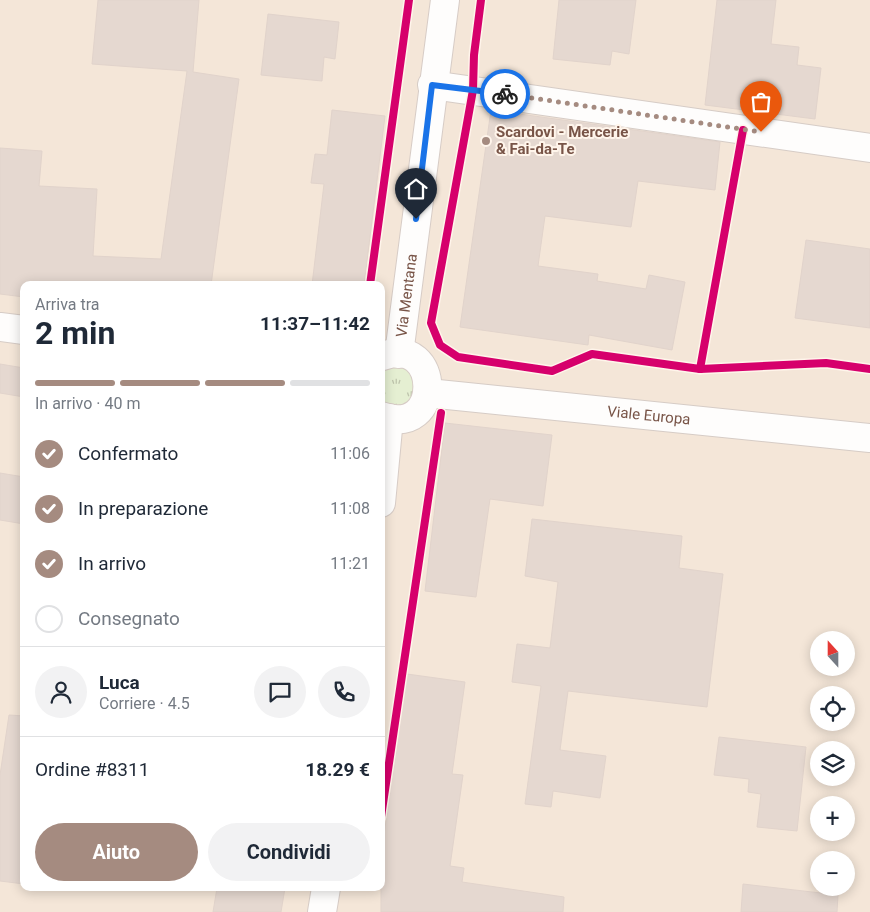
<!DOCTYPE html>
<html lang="it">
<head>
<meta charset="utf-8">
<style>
	:root { --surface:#fff; --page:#f2f2f3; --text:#1f2937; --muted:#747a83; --line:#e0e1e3; --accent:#a58b80 }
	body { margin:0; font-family:Roboto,sans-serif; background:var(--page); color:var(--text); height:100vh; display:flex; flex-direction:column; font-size:19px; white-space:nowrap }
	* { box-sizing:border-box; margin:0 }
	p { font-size:16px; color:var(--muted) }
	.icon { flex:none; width:28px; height:28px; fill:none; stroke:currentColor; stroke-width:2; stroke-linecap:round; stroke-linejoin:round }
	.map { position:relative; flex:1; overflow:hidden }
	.details { position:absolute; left:20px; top:281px; width:365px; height:610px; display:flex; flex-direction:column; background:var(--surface); border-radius:10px; box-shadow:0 2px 12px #0003 }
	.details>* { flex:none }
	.needle { width:32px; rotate:339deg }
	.controls { position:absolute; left:810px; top:631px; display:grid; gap:10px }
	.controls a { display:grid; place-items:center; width:45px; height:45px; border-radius:50%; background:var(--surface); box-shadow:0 2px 12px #0003; font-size:25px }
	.pin { position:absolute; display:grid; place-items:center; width:42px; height:42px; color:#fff; margin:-51px -21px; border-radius:50% 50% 50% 0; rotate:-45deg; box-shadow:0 0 5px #0007 }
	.pin .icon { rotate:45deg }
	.courier { position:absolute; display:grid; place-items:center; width:50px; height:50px; margin:-25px; border:4px solid #1a73e8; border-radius:50%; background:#fff; color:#222; box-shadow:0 1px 6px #0007 }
	.headline em { font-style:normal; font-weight:700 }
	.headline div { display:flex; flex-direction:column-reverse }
	.headline { display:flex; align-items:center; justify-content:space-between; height:85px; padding:0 15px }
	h1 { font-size:32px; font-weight:700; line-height:38px }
	.bar { display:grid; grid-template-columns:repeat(4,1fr); gap:8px 5px; align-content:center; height:60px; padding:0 15px }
	.bar i { height:6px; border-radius:4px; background:var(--line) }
	.bar .selected { background:var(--accent) }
	.bar p { grid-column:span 4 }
	.line { display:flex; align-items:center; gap:12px; padding:0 15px; border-top:1px solid var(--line) }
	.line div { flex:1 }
	.round { display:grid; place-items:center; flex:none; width:52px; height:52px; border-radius:26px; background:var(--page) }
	ol { padding:0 15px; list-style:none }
	li { display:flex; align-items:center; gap:15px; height:55px }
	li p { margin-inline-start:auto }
	li .icon { padding:5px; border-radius:50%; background:var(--accent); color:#fff; stroke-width:4 }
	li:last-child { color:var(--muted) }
	li i { width:28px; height:28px; border:2px solid var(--line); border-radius:50% }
	.cta { display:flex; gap:10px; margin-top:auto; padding:10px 15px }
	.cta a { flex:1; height:58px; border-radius:30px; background:var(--accent); color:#fff; font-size:20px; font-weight:700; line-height:58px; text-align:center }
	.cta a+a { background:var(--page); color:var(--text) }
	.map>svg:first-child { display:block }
	.residential { fill:#f4e6d8; fill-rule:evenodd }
	.grass { fill:url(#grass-tufts) }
	.building { fill:#e5d8d0; stroke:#e1d3cb }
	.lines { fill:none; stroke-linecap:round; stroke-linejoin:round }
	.street-casing { stroke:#d6ccc6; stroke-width:30 }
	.secondary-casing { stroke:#d7ccc6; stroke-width:30 }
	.street { stroke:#fefdfc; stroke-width:28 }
	.secondary { stroke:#fefdfc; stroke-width:28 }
	.cycleway-casing { stroke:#fff5eb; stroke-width:11 }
	.cycleway { stroke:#d6006c; stroke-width:8 }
	.done { stroke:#a58b80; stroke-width:5; stroke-dasharray:0 9 }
	.route { stroke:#1a73e8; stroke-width:6 }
	.poi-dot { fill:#a58b80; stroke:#fff5eb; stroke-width:2 }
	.labels { text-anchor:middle; stroke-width:4; stroke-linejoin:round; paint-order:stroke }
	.poi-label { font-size:15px; font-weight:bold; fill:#785447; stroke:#fff5eb; text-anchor:start }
	.street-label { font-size:15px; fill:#785447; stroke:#fff5eb }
</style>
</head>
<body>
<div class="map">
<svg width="870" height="912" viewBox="0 0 870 912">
	<defs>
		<pattern id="grass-tufts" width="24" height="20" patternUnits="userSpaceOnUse" patternTransform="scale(1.25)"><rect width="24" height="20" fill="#e5efd2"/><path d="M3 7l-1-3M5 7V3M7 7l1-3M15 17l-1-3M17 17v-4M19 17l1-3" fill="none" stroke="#bec4ac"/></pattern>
	</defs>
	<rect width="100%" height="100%" fill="#f8f1e9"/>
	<path class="residential" d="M0 0H870V912H0ZM24 285H381V888H24ZM819 640H846V668H819ZM819 695H846V722H819ZM819 750H846V778H819ZM819 805H846V832H819ZM819 860H846V888H819Z"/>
	<polygon class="grass" points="397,366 408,370 415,380 411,401 402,407 381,403 381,371"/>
	<g class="building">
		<polygon points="98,0 199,0 193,72 239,79 211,285 24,285 24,297 0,294 0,148 42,151 39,186 97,189 93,256 161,259 187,71 92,64"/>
		<polygon points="559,0 636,0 629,54 612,51 610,65 553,59"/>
		<polygon points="717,0 776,0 771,44 799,47 797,65 821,68 815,119 705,105"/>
		<polygon points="268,14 339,22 335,59 324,57 322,81 261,75"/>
		<polygon points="332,110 385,116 364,285 312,285 324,184 311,183 315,154 327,155"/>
		<polygon points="491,110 720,142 715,190 638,181 631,227 545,216 538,266 598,274 597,281 646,289 649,275 685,282 672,350 589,335 588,345 460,327"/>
		<polygon points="806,240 870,249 870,328 795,318"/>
		<polygon points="0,364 24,368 24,397 0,393"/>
		<polygon points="445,423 552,435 543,506 490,499 476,597 425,591"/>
		<polygon points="0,473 24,477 24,524 0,520"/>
		<polygon points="532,519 682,536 679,568 723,574 707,707 568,691 560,750 606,756 600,798 553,791 551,807 525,804 541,686 512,682 517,644 550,648 558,582 525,576"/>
		<polygon points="407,674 465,682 452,774 463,775 450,866 464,868 462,882 564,897 563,912 381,912 381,856"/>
		<polygon points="9,715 24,716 24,884 0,881 0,775"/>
		<polygon points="719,737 806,747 797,831 757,827 761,794 748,792 749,779 714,775"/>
		<polygon points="743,884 838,895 837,912 741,912"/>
		<polygon points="217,888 285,888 281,912 213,912"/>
	</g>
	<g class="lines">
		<defs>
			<g id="street">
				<polyline points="432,85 870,148"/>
				<polyline points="0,327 24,330"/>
				<path id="s1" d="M428 393 870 438"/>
			</g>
			<g id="secondary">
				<path id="s2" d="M399 354 445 0"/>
				<path d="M381 416C444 439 441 334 383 356"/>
				<polyline points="381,503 389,418"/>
				<polyline points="322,912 326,888"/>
			</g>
		</defs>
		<use href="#street" class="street-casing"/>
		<use href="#secondary" class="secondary-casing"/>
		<use href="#street" class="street"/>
		<use href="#secondary" class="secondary"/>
		<defs>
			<g id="cycleway">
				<polyline points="481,0 474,55 473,90 431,323 440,345 458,357 552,371 592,354 700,369 826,363 870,369"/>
				<polyline points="370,285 409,0"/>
				<polyline points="700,369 743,130"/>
				<polyline points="381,817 441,413"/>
			</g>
		</defs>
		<use href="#cycleway" class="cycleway-casing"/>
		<use href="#cycleway" class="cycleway"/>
	</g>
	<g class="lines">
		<polyline class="done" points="505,94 761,132"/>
		<polyline class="route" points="416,219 432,85 505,94"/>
	</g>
	<circle class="poi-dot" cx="486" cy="141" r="5"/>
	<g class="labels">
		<g class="poi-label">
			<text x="496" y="137">Scardovi - Mercerie<tspan x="496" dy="17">&amp; Fai-da-Te</tspan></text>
		</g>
		<g class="street-label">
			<text dy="5" stroke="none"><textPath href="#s2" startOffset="59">Via Mentana</textPath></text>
			<text dy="5" stroke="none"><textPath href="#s1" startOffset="222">Viale Europa</textPath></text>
		</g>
	</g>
</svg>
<div class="controls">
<a><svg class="needle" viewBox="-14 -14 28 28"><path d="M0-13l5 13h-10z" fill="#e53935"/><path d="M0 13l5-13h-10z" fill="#747a83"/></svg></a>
<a><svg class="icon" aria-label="locate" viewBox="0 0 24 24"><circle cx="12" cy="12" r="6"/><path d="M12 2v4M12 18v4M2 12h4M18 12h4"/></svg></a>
<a><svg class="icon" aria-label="layers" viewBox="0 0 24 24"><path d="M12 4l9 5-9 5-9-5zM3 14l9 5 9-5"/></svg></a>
<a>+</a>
<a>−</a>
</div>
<div class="pin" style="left:761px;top:132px;background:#ea580c"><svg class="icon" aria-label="bag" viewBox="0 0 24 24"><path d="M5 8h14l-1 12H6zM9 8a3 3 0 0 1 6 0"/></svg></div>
<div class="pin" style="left:416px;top:219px;background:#1f2937"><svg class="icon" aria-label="home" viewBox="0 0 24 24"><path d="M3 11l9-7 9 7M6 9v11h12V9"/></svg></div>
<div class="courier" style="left:505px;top:94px"><svg class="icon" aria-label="bike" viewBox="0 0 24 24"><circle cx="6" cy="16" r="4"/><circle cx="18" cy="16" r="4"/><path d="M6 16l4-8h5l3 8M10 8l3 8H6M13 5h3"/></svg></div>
<section class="details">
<div class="headline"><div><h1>2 min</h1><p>Arriva tra</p></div><em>11:37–11:42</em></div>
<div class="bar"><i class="selected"></i><i class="selected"></i><i class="selected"></i><i></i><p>In arrivo · 40 m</p></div>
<ol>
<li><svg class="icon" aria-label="check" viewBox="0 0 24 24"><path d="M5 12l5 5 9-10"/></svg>Confermato<p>11:06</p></li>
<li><svg class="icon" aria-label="check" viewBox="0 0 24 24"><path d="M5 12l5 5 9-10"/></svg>In preparazione<p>11:08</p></li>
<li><svg class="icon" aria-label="check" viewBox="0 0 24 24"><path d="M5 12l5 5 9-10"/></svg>In arrivo<p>11:21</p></li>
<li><i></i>Consegnato</li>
</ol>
<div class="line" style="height:90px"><a class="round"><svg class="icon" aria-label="person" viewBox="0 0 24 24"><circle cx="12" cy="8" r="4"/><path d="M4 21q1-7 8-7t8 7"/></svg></a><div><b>Luca</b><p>Corriere · 4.5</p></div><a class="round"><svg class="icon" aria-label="chat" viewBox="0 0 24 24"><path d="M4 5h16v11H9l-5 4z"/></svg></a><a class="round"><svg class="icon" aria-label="phone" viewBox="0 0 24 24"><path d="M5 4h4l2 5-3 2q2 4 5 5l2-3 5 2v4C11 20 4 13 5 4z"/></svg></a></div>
<div class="line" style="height:65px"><div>Ordine #8311</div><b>18.29 €</b></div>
<div class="cta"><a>Aiuto</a><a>Condividi</a></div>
</section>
</div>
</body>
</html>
